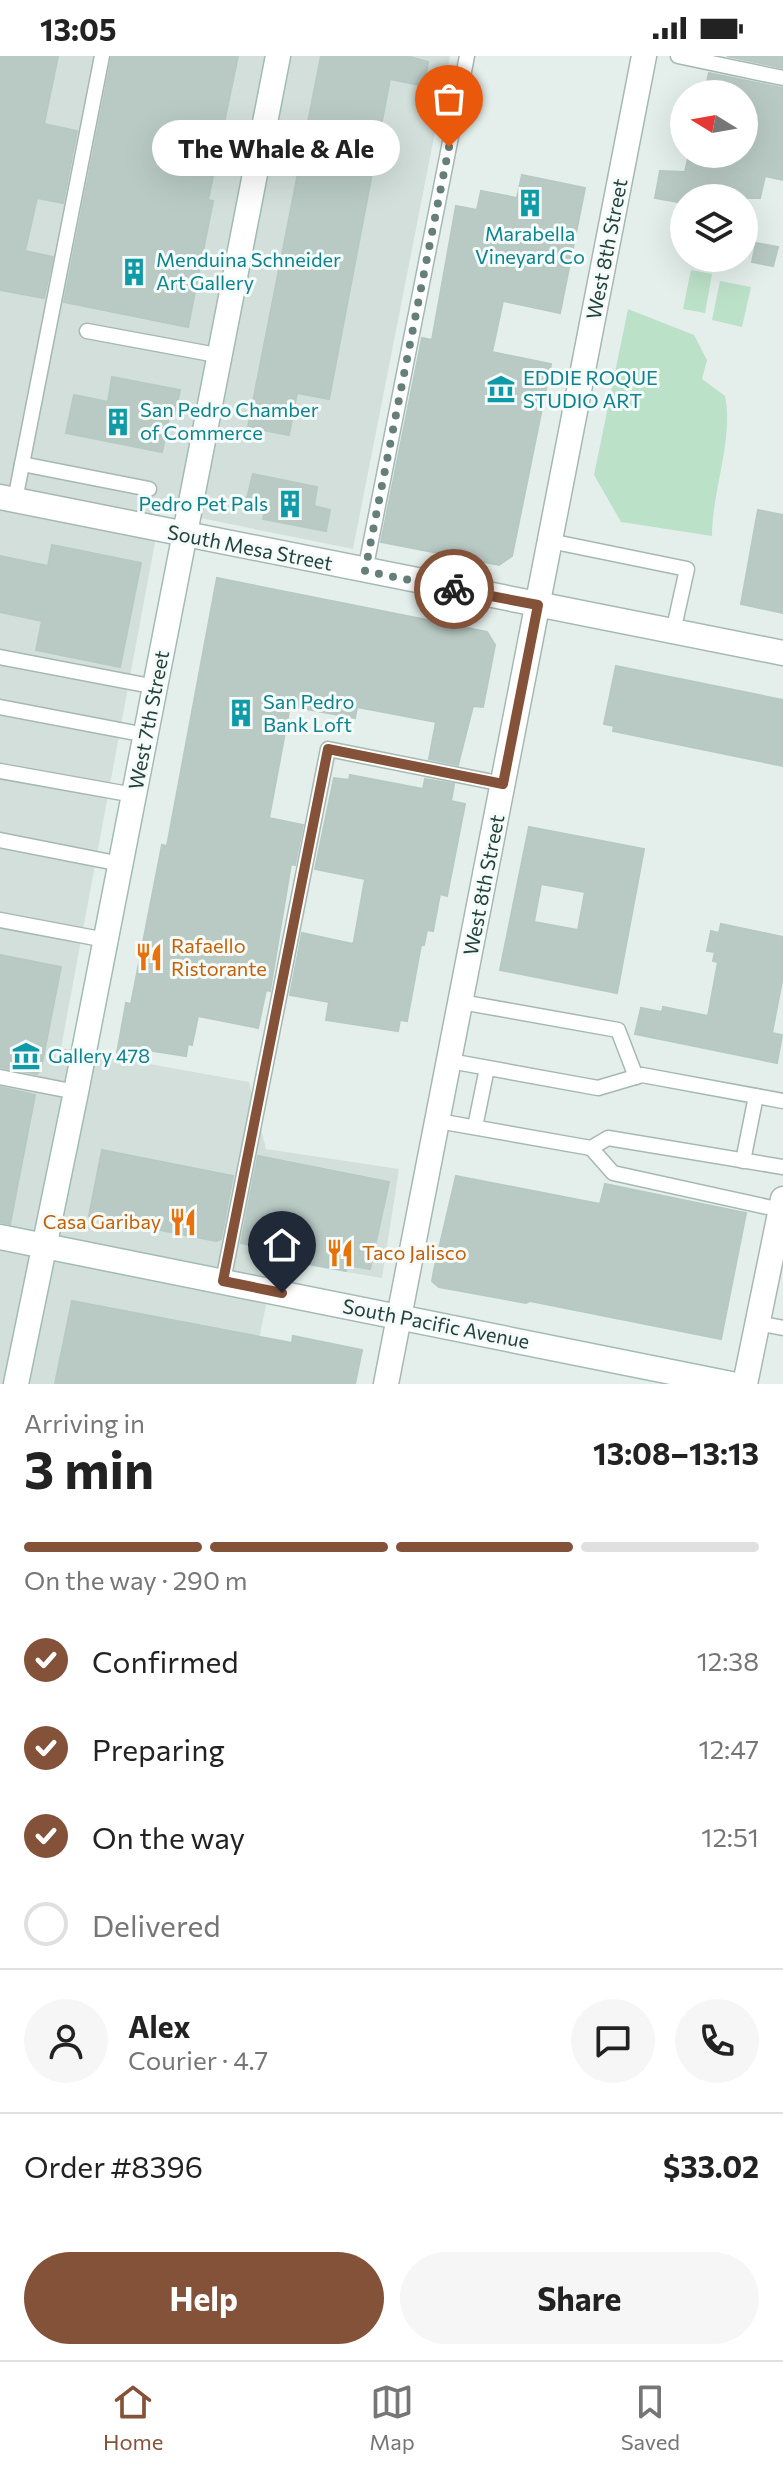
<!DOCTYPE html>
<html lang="en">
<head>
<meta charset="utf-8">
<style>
	:root { --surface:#fff; --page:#f6f6f6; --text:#222; --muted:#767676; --line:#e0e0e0; --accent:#845139 }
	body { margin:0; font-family:Commissioner,sans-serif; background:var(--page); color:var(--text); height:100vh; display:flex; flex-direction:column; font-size:30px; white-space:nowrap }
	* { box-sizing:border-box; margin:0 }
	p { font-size:26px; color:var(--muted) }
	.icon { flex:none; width:44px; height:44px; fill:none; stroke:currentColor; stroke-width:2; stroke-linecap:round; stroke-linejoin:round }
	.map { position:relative; height:1328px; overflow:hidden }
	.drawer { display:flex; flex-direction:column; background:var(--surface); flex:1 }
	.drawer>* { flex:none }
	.needle { width:52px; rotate:281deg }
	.tools { position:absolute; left:670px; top:24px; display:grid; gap:16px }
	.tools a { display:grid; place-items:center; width:88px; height:88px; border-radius:50%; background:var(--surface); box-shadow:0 8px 32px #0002; font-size:40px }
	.pin { position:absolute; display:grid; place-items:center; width:68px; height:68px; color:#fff; margin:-82px -34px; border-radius:50% 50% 50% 0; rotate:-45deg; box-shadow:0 0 8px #0007 }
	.pin .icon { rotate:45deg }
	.courier { position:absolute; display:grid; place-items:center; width:80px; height:80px; margin:-40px; border:6px solid #845139; border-radius:50%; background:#fff; color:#222; box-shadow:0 2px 10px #0007 }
	.bubble { position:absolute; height:56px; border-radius:28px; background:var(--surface); box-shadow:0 8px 32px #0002; font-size:26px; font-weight:700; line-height:56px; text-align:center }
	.headline em { font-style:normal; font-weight:700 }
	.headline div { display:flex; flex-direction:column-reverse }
	.headline { display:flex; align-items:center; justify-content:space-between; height:136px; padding:0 24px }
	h1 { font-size:52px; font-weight:700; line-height:60px }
	.bar { display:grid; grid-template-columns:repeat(4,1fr); gap:12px 8px; align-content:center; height:96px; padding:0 24px }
	.bar i { height:10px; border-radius:6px; background:var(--line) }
	.bar .on { background:var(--accent) }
	.bar p { grid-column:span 4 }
	.line { display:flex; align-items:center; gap:20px; padding:0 24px; border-top:2px solid var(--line) }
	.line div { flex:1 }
	.round { display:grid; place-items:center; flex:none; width:84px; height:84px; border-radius:42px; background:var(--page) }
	ol { padding:0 24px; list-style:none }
	li { display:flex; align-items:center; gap:24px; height:88px }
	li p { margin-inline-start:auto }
	li .icon { padding:8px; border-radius:50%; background:var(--accent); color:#fff; stroke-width:4 }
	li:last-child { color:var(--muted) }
	li i { width:44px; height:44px; border:4px solid var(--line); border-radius:50% }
	.action { display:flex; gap:16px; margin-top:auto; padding:16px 24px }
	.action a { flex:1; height:92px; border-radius:48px; background:var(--accent); color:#fff; font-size:32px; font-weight:700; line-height:92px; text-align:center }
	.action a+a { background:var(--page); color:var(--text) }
	.status { display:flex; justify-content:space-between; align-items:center; height:56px; padding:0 40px; background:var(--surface); direction:ltr }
	.status svg { height:22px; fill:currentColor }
	.tab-bar { display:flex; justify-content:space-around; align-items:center; height:112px; border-top:2px solid var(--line); background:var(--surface); font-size:22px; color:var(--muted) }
	.tab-bar a { display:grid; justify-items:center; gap:4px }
	.tab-bar .on { color:var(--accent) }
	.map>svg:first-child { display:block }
	.built { fill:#d2dfda }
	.green { fill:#bce1c9 }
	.building { fill:#b9cac4; stroke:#b6c9c3; stroke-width:2; fill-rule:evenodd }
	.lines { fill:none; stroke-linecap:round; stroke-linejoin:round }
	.lane-casing { stroke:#a6b8b3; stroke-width:17 }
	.street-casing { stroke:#a6b8b3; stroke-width:27 }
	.secondary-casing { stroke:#a2bbb4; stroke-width:27 }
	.lane { stroke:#fff; stroke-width:14 }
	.street { stroke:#fff; stroke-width:24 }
	.secondary { stroke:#fff; stroke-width:24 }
	.done { stroke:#667f79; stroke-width:8; stroke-dasharray:0 14.4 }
	.route { stroke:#845139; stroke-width:10 }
	.labels { text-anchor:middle; stroke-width:6; stroke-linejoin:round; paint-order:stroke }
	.culture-label { font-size:20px; fill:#0d838f; stroke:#f5fbf8; text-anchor:start }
	.street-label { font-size:20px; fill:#22423c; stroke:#f5fbf8 }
	.food-label { font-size:20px; fill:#c56008; stroke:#f5fbf8; text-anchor:start }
</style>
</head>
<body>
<div class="status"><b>13:05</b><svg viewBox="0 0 49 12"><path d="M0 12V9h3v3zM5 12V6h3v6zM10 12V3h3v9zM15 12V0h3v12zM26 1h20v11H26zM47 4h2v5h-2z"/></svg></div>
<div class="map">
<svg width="783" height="1328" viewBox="0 0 783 1328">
	<rect width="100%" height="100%" fill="#e4efeb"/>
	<polygon class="built" points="0,0 450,0 353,493 161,454 61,992 249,1026 266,1093 399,1113 382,1222 275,1204 250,1328 0,1328"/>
	<g class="green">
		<polygon points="691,214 712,218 705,257 683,253"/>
		<polygon points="720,225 751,231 742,271 712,264"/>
		<path d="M628 253 694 279 707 304 702 323 725 340C734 383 712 434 712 480L621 466 594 419Z"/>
	</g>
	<g class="building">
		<polygon points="0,0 58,0 44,68 77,75 63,147 37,142 25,195 53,201 44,242 0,234"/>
		<polygon points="112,0 238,0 208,144 213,145 188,271 64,246"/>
		<polygon points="321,0 407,0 428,6 424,30 390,23 329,343 297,337 289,379 248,371"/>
		<polygon points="727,0 783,0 783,12"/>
		<polygon points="709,17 783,32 783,124 765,120 760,142 684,142 684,147 655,142 660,115 685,116 689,98 744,98 744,38 704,38"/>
		<polygon points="522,119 585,132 560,257 503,245 492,296 551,308 512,500 499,509 381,486 422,282 432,284 456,150 477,154 481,135 517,142"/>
		<polygon points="756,187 778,191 773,210 752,206"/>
		<polygon points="112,321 180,334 175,357 170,356 162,396 66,377 74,339 108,346"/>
		<polygon points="253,418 317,431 314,450 330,454 326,475 263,463 267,446 247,442"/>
		<polygon points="758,454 783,459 783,557 741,548"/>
		<polygon points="52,489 141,507 120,611 36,594 42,565 0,556 0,500 48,510"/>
		<polygon points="217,522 487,576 495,589 483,651 473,650 458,709 429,703 436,666 357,651 355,662 290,650 269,762 303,769 295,809 291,808 270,935 266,934 258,972 198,960 192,989 188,988 186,1000 147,994 145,1003 117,997 126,947 131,948 162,789 167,790"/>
		<polygon points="616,610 783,644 783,710 613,675 614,670 604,668"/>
		<polygon points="350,719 423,733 425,723 454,728 451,745 465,748 447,840 440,838 433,875 427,874 424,889 421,889 407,965 400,964 398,975 326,964 329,946 290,939 302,877 353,888 354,885 365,823 315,813 334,722 349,724"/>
		<path d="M529 771 644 793 617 937 500 914ZM541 828 585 836 578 874 534 866Z"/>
		<polygon points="721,868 783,881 783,920 772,977 782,979 777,1007 635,978 641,952 662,956 663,951 708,960 718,906 713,905 715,896 707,895 711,875 719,877"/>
		<polygon points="0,899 61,911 41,1012 37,1018 0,1011"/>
		<polygon points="0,1031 35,1039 10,1168 0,1166"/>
		<polygon points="102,1094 233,1120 221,1183 216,1185 89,1160"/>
		<polygon points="258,1100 389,1126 370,1213 347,1209 346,1215 299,1206 300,1200 241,1187"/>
		<polygon points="456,1120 600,1148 605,1128 746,1157 721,1283 530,1245 526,1247 439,1231 432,1225 434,1214"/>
		<polygon points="72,1245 292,1287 293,1280 362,1294 355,1328 55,1328"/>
	</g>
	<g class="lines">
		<defs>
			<g id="lane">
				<polyline points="678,0 783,22"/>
				<polyline points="87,275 222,300"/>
				<polyline points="22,408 149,433"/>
				<polyline points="15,444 102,0"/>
				<polyline points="550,485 687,513 673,576"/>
				<polyline points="365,515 467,0"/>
				<polyline points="0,601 156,631"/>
				<polyline points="0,651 146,679"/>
				<polyline points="0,715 134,739"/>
				<polyline points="0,784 121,808"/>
				<polyline points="0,864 106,884"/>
				<polyline points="461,946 618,974 636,1021"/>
				<polyline points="450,1005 598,1032 642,1019 783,1045"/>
				<polyline points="0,1021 76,1036"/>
				<polyline points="438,1065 591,1092 608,1082 783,1111"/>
				<polyline points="475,1071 487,1012"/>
				<polyline points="591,1092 613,1117 781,1154"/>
				<polyline points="743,1105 756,1040"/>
				<polyline points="223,1225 328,693 503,728"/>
				<polyline points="758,1267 783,1272"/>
			</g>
			<g id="street">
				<polyline points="0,441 783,597"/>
				<polyline points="386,1328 644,0"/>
				<polyline points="745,1328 783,1143"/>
			</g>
			<g id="secondary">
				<polyline points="0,1181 731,1328"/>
				<polyline points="16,1328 76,1036 278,0"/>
			</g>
		</defs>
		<use href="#lane" class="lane-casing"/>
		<use href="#street" class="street-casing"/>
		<use href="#secondary" class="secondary-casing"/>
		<use href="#lane" class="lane"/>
		<use href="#street" class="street"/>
		<use href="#secondary" class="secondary"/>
	</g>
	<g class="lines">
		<polyline class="done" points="449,91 365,515 454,533"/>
		<polyline class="route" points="282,1237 223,1225 328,693 503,728 538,549 454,533"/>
	</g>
	<defs>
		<symbol id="building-bare" viewBox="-9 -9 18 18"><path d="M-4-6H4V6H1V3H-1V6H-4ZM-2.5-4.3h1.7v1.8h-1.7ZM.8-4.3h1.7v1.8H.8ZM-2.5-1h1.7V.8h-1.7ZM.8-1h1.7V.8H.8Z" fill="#0f9aa8" stroke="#f5fbf8" stroke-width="2.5" paint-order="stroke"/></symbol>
		<symbol id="museum-bare" viewBox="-9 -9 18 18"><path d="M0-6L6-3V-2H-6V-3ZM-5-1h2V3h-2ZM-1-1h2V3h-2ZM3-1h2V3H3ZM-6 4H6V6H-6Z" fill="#0f9aa8" stroke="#f5fbf8" stroke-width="2.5" paint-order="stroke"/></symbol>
		<symbol id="restaurant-bare" viewBox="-9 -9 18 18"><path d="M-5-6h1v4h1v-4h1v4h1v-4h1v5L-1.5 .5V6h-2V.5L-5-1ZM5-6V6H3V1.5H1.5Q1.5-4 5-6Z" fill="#e8710a" stroke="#f5fbf8" stroke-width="2.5" paint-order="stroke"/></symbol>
	</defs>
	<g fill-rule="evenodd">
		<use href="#building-bare" x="510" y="127" width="40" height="40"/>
		<use href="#building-bare" x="114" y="196" width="40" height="40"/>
		<use href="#museum-bare" x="481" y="313" width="40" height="40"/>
		<use href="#building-bare" x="98" y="346" width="40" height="40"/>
		<use href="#building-bare" x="270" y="428" width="40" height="40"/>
		<use href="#building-bare" x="221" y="637" width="40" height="40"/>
		<use href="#restaurant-bare" x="129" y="881" width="40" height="40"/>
		<use href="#museum-bare" x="6" y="980" width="40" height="40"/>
		<use href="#restaurant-bare" x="163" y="1146" width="40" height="40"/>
		<use href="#restaurant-bare" x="320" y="1177" width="40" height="40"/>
	</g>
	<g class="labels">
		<g class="culture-label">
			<text x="530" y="185" text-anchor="middle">Marabella<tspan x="530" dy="23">Vineyard Co</tspan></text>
			<text x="156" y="211">Menduina Schneider<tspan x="156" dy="23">Art Gallery</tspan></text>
			<text x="523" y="329">EDDIE ROQUE<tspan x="523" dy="23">STUDIO ART</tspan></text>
			<text x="140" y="361">San Pedro Chamber<tspan x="140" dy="23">of Commerce</tspan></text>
			<text x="268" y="455" text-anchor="end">Pedro Pet Pals</text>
			<text x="263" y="653">San Pedro<tspan x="263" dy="23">Bank Loft</tspan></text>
			<text x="48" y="1007">Gallery 478</text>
		</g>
		<g class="street-label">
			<text transform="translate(607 193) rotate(-79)" y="7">West 8th Street</text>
			<text transform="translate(250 492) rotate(11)" y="7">South Mesa Street</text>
			<text transform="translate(149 664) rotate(-79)" y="7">West 7th Street</text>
			<text transform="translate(484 829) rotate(-79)" y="7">West 8th Street</text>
			<text transform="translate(436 1268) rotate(11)" y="7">South Pacific Avenue</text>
		</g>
		<g class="food-label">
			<text x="171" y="897">Rafaello<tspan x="171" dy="23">Ristorante</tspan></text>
			<text x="161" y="1173" text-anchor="end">Casa Garibay</text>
			<text x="362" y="1204">Taco Jalisco</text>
		</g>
	</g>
</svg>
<div class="tools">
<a><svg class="needle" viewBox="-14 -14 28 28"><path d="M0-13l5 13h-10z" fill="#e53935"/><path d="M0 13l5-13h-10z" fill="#767676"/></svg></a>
<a><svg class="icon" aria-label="layers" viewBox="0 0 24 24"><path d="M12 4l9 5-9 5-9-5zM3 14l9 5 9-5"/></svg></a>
</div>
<div class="pin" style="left:449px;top:91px;background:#ea580c"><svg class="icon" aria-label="bag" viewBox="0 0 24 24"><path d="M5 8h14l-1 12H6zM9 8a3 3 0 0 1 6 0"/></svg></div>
<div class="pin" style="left:282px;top:1237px;background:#1f2937"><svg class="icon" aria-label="home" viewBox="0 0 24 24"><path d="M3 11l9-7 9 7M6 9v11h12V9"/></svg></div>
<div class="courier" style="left:454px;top:533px"><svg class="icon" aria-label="bike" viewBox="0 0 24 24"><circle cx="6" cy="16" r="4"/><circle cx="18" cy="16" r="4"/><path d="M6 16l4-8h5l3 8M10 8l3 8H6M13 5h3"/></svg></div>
<div class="bubble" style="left:152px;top:64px;width:248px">The Whale &amp; Ale</div>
</div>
<section class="drawer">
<div class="headline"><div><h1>3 min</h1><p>Arriving in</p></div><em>13:08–13:13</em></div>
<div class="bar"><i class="on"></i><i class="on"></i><i class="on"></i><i></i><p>On the way · 290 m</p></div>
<ol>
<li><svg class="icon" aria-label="check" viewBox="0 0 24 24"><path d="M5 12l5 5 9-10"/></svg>Confirmed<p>12:38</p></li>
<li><svg class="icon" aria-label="check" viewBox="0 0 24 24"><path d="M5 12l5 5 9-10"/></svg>Preparing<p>12:47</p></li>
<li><svg class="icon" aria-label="check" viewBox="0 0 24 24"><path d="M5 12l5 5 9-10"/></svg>On the way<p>12:51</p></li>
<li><i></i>Delivered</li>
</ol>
<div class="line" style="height:144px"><a class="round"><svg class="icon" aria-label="person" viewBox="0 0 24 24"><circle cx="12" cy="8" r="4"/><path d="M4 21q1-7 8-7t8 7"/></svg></a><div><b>Alex</b><p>Courier · 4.7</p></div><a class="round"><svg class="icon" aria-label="chat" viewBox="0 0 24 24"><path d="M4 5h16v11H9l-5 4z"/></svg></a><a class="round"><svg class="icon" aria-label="phone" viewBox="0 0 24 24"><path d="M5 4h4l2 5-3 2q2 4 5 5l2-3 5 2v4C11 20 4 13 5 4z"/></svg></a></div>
<div class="line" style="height:104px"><div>Order #8396</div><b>$33.02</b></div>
<div class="action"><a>Help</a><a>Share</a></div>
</section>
<nav class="tab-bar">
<a class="on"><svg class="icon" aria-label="home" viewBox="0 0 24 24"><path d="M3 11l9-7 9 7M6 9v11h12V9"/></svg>Home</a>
<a><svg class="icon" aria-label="map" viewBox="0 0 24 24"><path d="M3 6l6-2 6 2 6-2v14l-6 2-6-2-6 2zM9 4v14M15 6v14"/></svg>Map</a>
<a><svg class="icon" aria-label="saved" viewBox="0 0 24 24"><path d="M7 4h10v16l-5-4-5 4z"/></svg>Saved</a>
</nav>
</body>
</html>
